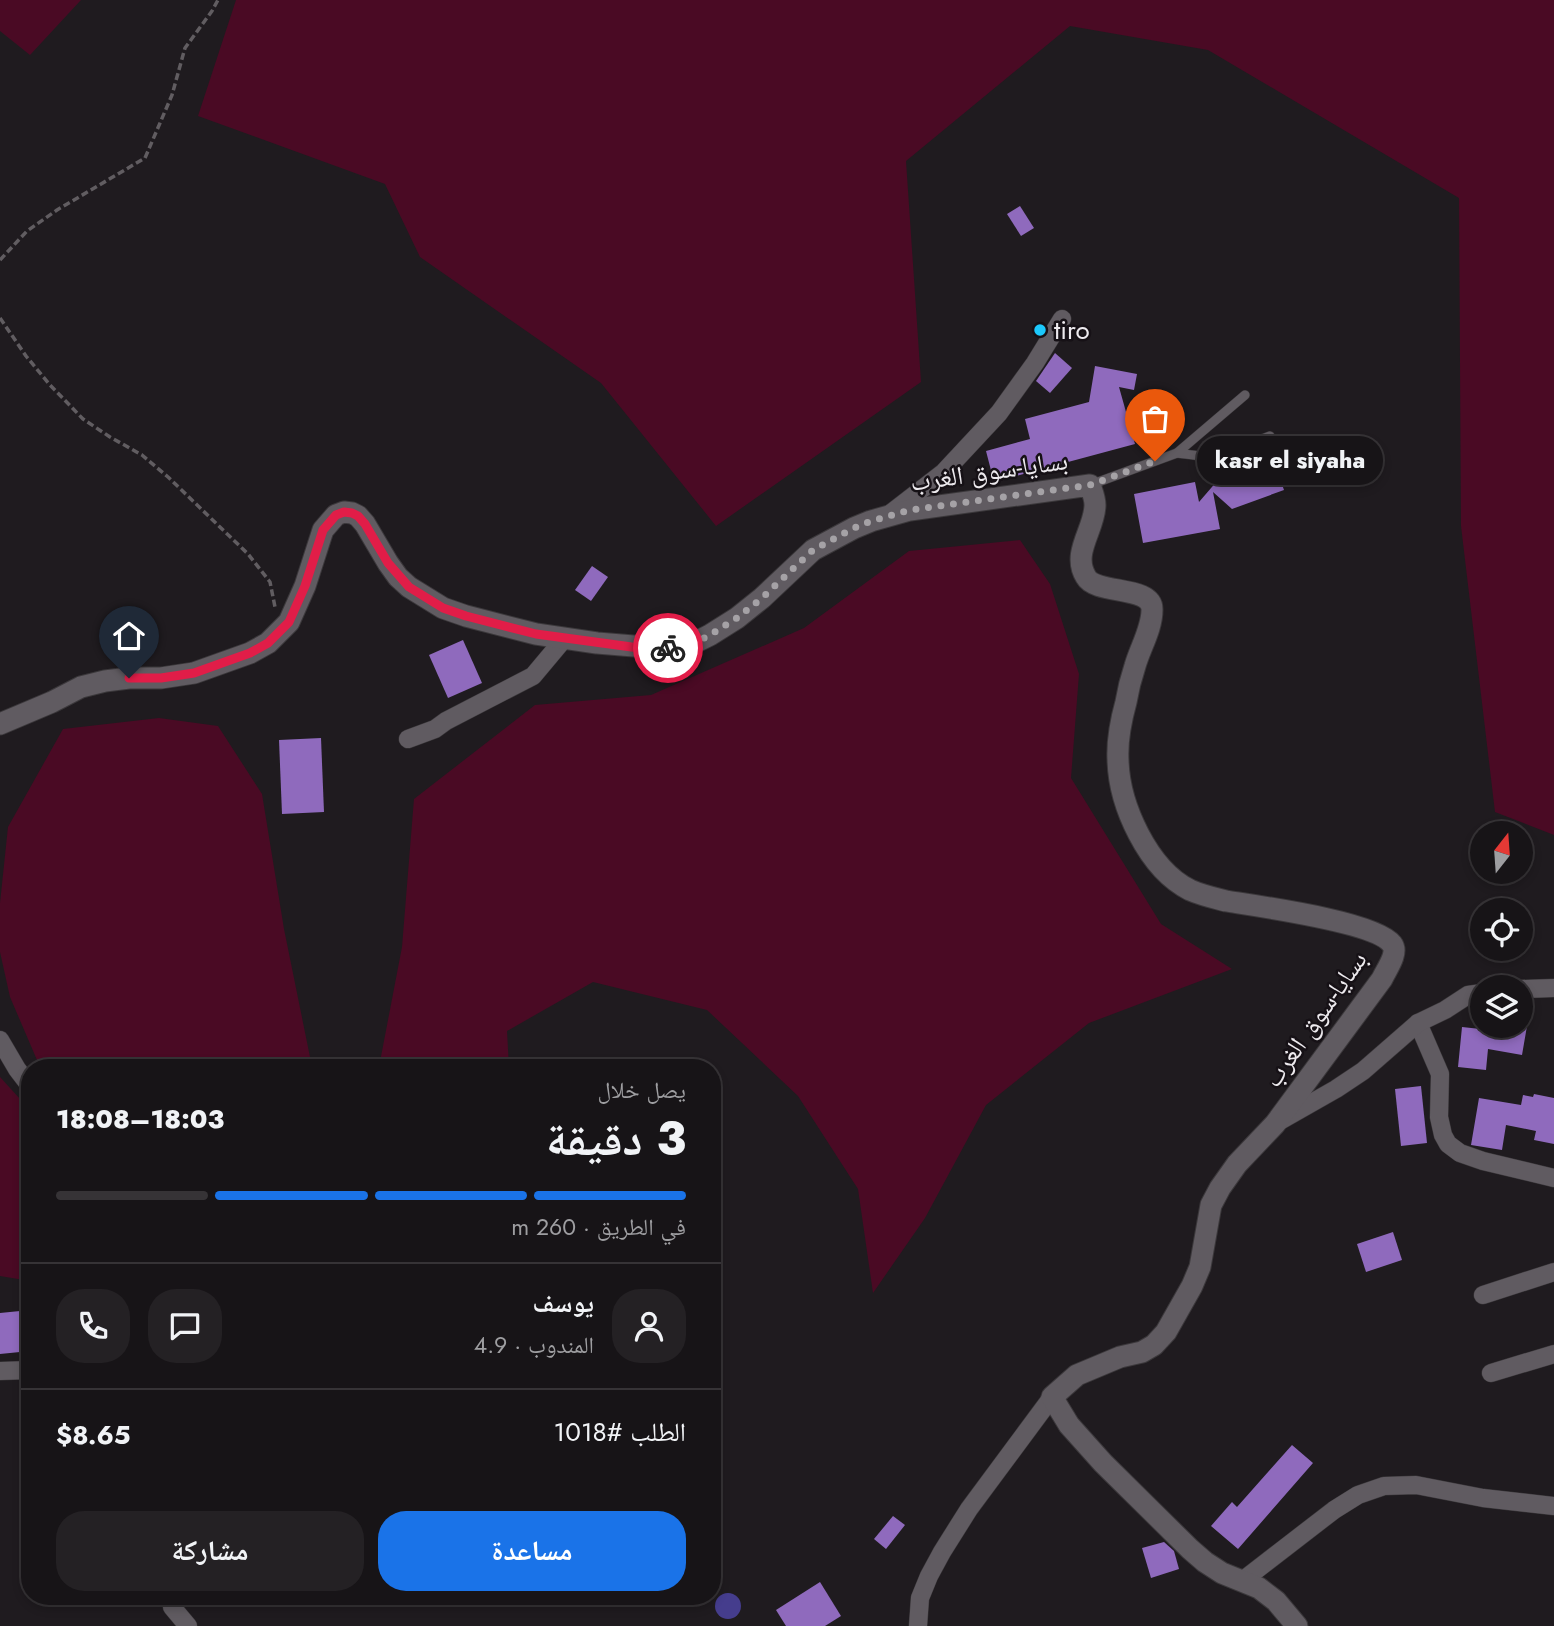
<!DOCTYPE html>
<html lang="ar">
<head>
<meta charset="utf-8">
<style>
	:root { --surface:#171417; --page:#242124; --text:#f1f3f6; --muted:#9e9ea1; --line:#363336; --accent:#1a73e8 }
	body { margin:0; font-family:Jost,"Noto Naskh Arabic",sans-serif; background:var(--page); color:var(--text); direction:rtl; height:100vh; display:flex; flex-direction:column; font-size:26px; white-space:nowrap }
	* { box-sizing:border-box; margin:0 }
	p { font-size:23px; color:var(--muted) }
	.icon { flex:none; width:38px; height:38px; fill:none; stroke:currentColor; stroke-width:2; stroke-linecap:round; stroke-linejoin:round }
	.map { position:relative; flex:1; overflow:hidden; direction:ltr }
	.sheet { position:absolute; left:21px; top:1059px; width:700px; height:546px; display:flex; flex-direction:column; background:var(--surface); border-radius:28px; box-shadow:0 4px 10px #0003,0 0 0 2px var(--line); direction:rtl }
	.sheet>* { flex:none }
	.needle { width:46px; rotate:17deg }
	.fabs { position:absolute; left:1470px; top:821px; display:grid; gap:14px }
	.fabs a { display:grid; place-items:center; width:63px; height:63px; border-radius:50%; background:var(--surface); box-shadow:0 4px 10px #0003,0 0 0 2px var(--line); font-size:35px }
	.pin { position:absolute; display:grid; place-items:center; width:60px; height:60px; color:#fff; margin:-72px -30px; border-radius:50% 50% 50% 0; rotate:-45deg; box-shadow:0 0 7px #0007 }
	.pin .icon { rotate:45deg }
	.courier { position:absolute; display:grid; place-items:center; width:70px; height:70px; margin:-35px; border:5px solid #e11d48; border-radius:50%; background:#fff; color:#222; box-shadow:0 2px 9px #0007 }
	.bubble { position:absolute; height:49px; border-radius:24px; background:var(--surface); box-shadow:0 4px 10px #0003,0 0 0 2px var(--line); font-size:23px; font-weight:800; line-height:49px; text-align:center; direction:rtl }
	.summary em { font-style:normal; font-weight:800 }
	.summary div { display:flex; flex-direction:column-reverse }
	.summary { display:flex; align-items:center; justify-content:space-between; height:119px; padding:0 35px }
	h1 { font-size:46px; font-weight:800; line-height:52px }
	.bar { display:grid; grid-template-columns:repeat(4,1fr); gap:10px 7px; align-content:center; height:84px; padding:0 35px }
	.bar i { height:9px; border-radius:5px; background:var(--line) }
	.bar .current { background:var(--accent) }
	.bar p { grid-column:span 4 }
	.line { display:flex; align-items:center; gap:18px; padding:0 35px; border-top:2px solid var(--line) }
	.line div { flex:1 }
	.round { display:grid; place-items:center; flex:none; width:74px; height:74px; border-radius:28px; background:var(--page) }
	.primary-button { display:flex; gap:14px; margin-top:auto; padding:14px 35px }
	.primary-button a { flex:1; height:80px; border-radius:28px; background:var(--accent); color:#fff; font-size:28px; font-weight:800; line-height:80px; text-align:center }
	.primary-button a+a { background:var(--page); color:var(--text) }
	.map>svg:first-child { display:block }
	.green { fill:#4a0a24 }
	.water { fill:#453d8d }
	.building { fill:#8f6abd }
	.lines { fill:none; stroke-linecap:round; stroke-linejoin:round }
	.service-casing { stroke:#3b383b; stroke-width:10 }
	.minor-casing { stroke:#3b383b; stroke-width:19 }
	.tertiary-casing { stroke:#3b383b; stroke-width:23 }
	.path { stroke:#615d61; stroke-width:3.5; stroke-dasharray:7 3.5; stroke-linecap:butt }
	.service { stroke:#605b61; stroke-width:9 }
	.minor { stroke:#605b61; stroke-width:18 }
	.tertiary { stroke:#605b61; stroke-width:21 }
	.done { stroke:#a5a2a6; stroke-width:7; stroke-dasharray:0 12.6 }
	.route { stroke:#e11d48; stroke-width:9 }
	.poi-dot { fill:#1cc9fc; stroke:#161116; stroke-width:2.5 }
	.labels { text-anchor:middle; stroke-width:5; stroke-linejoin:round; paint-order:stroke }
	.poi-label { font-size:26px; fill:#edeaee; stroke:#161116; text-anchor:start }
	.street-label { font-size:26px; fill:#edeaee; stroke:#161116 }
</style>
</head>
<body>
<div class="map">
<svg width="1554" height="1626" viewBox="0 0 1554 1626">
	<rect width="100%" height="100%" fill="#1f1b1f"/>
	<g class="green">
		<polygon points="0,0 81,0 30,55 0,31"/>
		<polygon points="236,0 1554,0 1554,835 1495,812 1461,526 1459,198 1208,50 1070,26 906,161 921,382 716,526 601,383 420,257 385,184 198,116"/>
		<polygon points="1020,540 1050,584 1079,674 1071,778 1161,924 1232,969 1089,1023 986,1105 925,1218 873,1293 858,1189 798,1096 707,1010 593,982 507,1031 509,1067 379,1067 402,947 414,799 535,705 651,695 804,628 909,551"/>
		<polygon points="159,718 218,726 262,794 284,929 310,1057 353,1067 42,1068 37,1060 10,997 0,952 0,903 8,827 63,729"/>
		<polygon points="0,1077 30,1110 30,1281 0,1276"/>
	</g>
	<circle class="water" cx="728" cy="1606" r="13"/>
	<g class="building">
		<polygon points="1020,206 1034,228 1021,236 1007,214"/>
		<polygon points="1055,353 1072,368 1050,393 1036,381"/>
		<polygon points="1095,366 1137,374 1134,390 1119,387 1135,444 994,482 986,451 1030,439 1025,419 1089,402"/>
		<polygon points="1272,456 1284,490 1232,509 1213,492 1220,529 1143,543 1134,494 1195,482 1199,502 1224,473"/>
		<polygon points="592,566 608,577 591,601 575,590"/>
		<polygon points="463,640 482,683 448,698 429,655"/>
		<polygon points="321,738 324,812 282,814 279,740"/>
		<polygon points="1500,1026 1527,1026 1522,1055 1488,1049 1486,1070 1458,1067 1462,1027 1499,1031"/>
		<polygon points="1421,1086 1427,1143 1401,1146 1395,1089"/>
		<polygon points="1534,1094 1554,1098 1554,1144 1534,1140 1536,1131 1506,1125 1502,1150 1471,1145 1479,1098 1521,1105 1523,1095 1533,1097"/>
		<polygon points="1393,1232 1402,1260 1366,1272 1357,1244"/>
		<polygon points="30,1310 30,1351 0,1354 0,1313"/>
		<polygon points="1292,1445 1313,1463 1238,1549 1211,1526 1232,1502 1237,1507"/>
		<polygon points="893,1516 905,1525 886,1549 874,1539"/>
		<polygon points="1164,1542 1174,1551 1179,1569 1151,1578 1142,1548"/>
		<polygon points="820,1582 841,1616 825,1626 786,1626 776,1610"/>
	</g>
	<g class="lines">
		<defs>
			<g id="service">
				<path d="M1177 453C1186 454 1195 456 1205 456 1227 454 1249 444 1270 436"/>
				<polyline points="1090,485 1177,453 1245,395"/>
			</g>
			<g id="minor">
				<polyline points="891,513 944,472 999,413 1035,363 1062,319"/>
				<polyline points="408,739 435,729 446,721 533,676 564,639"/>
				<polyline points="1521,989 1554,988"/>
				<polyline points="1418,1023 1440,1074 1439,1117 1443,1135 1448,1144 1460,1153 1483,1161 1554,1178"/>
				<polyline points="0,1040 17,1069 30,1086"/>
				<polyline points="1278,1122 1336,1089 1363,1071 1418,1023 1445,1010 1468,995 1482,993"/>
				<polyline points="1483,1295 1554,1272"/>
				<polyline points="0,1371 30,1370"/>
				<polyline points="1491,1373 1554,1354"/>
				<polyline points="1242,1581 1334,1510 1358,1495 1384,1486 1416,1485 1483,1498 1554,1506"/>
				<polyline points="172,1607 188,1626"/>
				<polyline points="918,1626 920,1598 929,1576 942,1552 969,1509 1052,1397"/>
			</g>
			<path id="tertiary" d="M0 724 52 702 81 687 105 681 129 678H161L194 673 250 653 268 643 289 622 305 586 323 530 336 515 344 512 352 513 358 516 365 524 388 563 398 577 409 587 443 608 466 616 536 634 597 643 658 648 678 647 696 642 710 635 737 618 762 598 813 550 854 528 871 521 910 510 1090 485C1092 491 1095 498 1095 505 1095 529 1071 553 1086 577 1096 595 1153 585 1152 610 1152 629 1140 648 1135 666 1131 678 1128 690 1126 702 1121 720 1117 741 1118 760 1119 805 1148 869 1190 890 1201 895 1214 898 1226 901 1257 906 1376 922 1392 944 1399 953 1386 970 1382 979L1275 1124 1237 1164 1220 1188 1211 1205 1200 1267 1192 1286 1166 1332 1154 1345 1142 1352 1120 1357 1077 1375 1052 1397 1069 1425 1103 1463 1190 1549 1205 1562 1222 1573 1259 1588 1276 1601 1297 1626"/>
		</defs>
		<use href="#service" class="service-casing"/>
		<use href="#minor" class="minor-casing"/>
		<use href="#tertiary" class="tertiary-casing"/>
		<g class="path">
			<polyline points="0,260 27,231 57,210 145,158 172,95 185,48 212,11 218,0"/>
			<polyline points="0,318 26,356 50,385 83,419 110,437 142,455 168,477 248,554 270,582 275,607"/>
		</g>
		<use href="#service" class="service"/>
		<use href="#minor" class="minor"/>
		<use href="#tertiary" class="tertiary"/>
	</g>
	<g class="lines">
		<polyline class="done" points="668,648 678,647 696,642 710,635 737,618 762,598 813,550 854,528 871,521 910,510 1090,485 1155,461"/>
		<polyline class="route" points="129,678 161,678 194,673 250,653 268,643 289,622 305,586 323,530 336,515 344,512 352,513 358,516 365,524 388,563 409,587 443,608 466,616 536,634 639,648 668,648"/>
	</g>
	<circle class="poi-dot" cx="1040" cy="330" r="7"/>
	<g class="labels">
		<g class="poi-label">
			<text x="1054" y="339">tiro</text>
		</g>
		<g class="street-label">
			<text transform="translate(989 471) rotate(-8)" y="9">بسايا-سوق الغرب</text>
			<text transform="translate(1315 1019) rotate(-55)" y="9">بسايا-سوق الغرب</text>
		</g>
	</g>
</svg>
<div class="fabs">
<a><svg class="needle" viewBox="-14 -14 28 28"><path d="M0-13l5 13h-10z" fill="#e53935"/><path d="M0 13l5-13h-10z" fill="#9e9ea1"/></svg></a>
<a><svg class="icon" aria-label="locate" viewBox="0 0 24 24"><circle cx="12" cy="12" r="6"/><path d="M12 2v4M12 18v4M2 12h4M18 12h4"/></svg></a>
<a><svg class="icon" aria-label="layers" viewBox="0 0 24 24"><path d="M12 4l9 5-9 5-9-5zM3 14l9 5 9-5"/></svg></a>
</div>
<div class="pin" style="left:1155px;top:461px;background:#ea580c"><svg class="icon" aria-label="bag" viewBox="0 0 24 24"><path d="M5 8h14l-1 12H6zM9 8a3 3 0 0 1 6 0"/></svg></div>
<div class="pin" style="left:129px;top:678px;background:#1f2937"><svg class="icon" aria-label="home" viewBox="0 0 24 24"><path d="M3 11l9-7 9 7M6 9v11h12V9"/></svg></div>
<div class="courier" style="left:668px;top:648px"><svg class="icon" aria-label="bike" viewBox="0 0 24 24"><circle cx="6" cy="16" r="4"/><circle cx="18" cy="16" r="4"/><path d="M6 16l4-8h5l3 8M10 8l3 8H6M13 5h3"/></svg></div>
<div class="bubble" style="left:1197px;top:436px;width:186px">kasr el siyaha</div>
<section class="sheet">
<div class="summary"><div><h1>3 دقيقة</h1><p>يصل خلال</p></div><em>18:03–18:08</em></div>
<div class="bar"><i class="current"></i><i class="current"></i><i class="current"></i><i></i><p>في الطريق · 260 m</p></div>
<div class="line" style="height:126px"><a class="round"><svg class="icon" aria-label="person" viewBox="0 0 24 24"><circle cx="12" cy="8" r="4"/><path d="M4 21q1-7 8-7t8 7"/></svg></a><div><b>يوسف</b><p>المندوب · 4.9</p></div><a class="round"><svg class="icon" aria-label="chat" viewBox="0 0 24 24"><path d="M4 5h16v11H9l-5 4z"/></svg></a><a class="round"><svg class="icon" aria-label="phone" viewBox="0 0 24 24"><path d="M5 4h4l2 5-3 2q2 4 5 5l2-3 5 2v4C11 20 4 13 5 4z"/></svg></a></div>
<div class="line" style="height:91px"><div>الطلب #1018</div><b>$8.65</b></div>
<div class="primary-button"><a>مساعدة</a><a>مشاركة</a></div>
</section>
</div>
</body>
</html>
